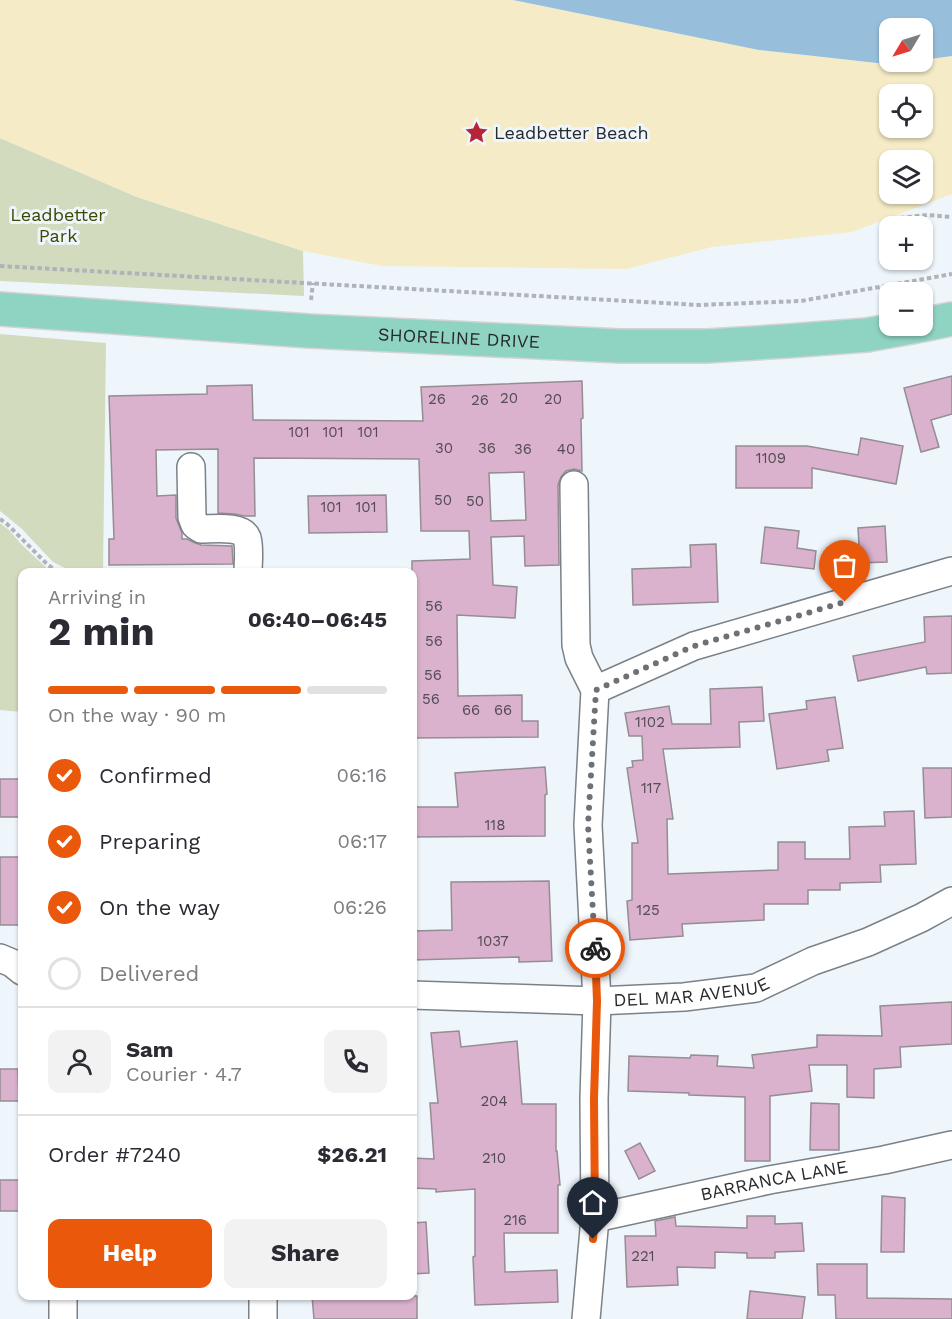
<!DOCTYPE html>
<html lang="en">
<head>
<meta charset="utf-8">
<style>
	:root { --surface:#fff; --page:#f2f2f3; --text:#2b2b33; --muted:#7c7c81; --line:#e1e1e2; --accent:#ea580c }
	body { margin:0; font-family:"Work Sans",sans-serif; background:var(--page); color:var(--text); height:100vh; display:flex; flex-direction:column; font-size:22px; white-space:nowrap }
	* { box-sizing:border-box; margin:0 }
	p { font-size:20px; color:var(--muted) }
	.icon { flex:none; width:33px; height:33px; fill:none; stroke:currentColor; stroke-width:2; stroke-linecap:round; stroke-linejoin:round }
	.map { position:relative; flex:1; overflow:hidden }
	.panel { position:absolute; left:18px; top:568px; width:399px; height:732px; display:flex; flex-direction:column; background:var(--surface); border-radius:12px; box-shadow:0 2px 4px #0004 }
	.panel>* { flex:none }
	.needle { width:39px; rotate:232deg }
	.fabs { position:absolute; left:879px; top:18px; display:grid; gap:12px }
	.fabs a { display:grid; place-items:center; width:54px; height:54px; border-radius:12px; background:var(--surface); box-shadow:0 2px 4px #0004; font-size:30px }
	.pin { position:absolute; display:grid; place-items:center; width:51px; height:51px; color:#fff; margin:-62px -26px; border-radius:50% 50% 50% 0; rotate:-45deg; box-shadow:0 0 6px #0007 }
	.pin .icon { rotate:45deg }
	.courier { position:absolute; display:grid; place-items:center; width:60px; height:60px; margin:-30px; border:4px solid #ea580c; border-radius:50%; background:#fff; color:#222; box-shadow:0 2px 8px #0007 }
	.overview em { font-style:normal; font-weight:700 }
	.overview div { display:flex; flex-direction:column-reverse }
	.overview { display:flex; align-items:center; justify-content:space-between; height:102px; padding:0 30px }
	h1 { font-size:39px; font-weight:700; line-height:45px }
	.bar { display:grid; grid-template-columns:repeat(4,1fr); gap:9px 6px; align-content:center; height:72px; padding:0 30px }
	.bar i { height:8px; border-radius:4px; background:var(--line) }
	.bar .selected { background:var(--accent) }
	.bar p { grid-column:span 4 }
	.line { display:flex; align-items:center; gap:15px; padding:0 30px; border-top:2px solid var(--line) }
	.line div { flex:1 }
	.round { display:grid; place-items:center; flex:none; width:63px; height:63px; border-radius:12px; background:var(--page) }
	ol { padding:0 30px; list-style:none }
	li { display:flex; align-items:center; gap:18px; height:66px }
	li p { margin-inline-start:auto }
	li .icon { padding:6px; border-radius:50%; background:var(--accent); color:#fff; stroke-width:4 }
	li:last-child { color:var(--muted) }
	li i { width:33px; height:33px; border:3px solid var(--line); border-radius:50% }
	.button { display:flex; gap:12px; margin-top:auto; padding:12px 30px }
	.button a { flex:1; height:69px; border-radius:12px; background:var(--accent); color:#fff; font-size:24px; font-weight:700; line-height:69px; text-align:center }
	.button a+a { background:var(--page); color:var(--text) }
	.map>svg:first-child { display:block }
	.green { fill:#d3dbbf }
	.sand { fill:#f5ebc6; fill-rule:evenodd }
	.water { fill:#97bfdc }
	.building { fill:#dbb2ce; stroke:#958d92; stroke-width:1.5; fill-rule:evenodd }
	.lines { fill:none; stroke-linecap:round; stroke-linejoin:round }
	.minor-casing { stroke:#7a8187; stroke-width:30 }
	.major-casing { stroke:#d4d4d5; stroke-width:36 }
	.path { stroke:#aeb4b9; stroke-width:4; stroke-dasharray:4.5 3; stroke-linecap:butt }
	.minor { stroke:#fff; stroke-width:27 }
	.major { stroke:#8fd3c2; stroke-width:33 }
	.done { stroke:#6d7175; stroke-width:6; stroke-dasharray:0 10.8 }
	.route { stroke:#ea580c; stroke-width:8 }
	.labels { text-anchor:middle; stroke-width:6; stroke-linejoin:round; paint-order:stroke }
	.number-label { font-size:15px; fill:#544b54 }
	.poi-label { font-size:18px; fill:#27292c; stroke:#eef6fc; text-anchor:start }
	.park-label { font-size:18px; fill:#3c4800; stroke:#eef6fc }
	.street-label { font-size:18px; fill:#27292c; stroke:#eef6fc }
</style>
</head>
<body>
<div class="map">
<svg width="952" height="1319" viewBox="0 0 952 1319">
	<rect width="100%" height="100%" fill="#eef6fc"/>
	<g class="green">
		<polygon points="0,138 137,197 303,251 304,296 0,281"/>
		<polygon points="0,334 106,343 103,573 75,573 53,562 22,529 0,511"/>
		<polygon points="0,523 9,530 22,545 52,573 22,573 22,712 0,710"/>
	</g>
	<path class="sand" d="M0 0H513L759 50 886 64 908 62H922L923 60 952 56V194L852 232 712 247 626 269 382 266 303 251 137 197 0 138ZM890 94H922V128H890ZM890 160H922V194H890Z"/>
	<polygon class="water" points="513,0 952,0 952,56 923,60 922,28 890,28 890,62 908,62 886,64 759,50"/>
	<g class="building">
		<polygon points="952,376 952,414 931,420 939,447 921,452 904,388"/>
		<path d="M582 381 583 418 581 419 582 471 574 469 566 471 561 477 558 485 559 565 525 566 524 536 491 537 493 585 517 587 515 618 457 615 458 696 522 695V721H538V737L412 738V561L470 559 469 531H421L419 459 254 458 255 516H244L235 514 218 513V449L156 450 157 496 176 495V518L182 533V539H187L193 542 201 545 232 546 233 564 109 565V539H114L109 396 207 394V386L252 385 253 420 423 421 421 387ZM524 472 526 520 491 521 489 473Z"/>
		<polygon points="861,438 903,446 896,484 812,468 812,488 736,488 736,446 807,446 858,455"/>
		<polygon points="386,495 387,532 309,533 308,496"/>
		<polygon points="885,526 887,562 860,563 858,528"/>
		<polygon points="765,527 799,531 797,548 816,551 814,569 761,563"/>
		<polygon points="716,544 718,602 633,605 632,569 691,567 690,545"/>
		<polygon points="952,616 952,673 927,674 926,667 858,681 853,656 925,642 924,617"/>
		<polygon points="762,687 764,721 739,722 740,747 663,749 673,819 667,819 668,874 778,870 778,842 805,842 805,859 850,859 849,827 885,826 884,812 914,811 916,864 880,865 881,882 840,883 840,890 808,890 808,904 764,904 764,920 682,924 683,936 630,940 627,901 632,900 632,843 638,843 627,768 633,767 632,761 643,760 642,736 629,736 625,713 669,706 672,724 711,724 710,689"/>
		<polygon points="835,697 843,748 827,750 829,761 777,769 769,714 807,709 806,701"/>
		<polygon points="545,767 547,794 545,795 545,836 412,837 412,807 458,807 455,773"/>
		<polygon points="923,768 952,768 952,817 925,818"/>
		<rect x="0" y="779" width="22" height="38"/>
		<rect x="0" y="857" width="22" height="68"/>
		<polygon points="549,881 552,961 519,962 519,957 412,960 412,931 452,930 451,882"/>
		<polygon points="952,1002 952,1044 900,1047 901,1067 874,1069 874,1098 847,1097 847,1065 809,1065 812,1091 770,1096 770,1161 745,1161 745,1097 689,1095 689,1093 628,1091 629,1056 690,1058 691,1055 718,1056 717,1066 754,1068 752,1055 817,1047 817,1035 882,1036 880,1006"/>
		<polygon points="459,1031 461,1047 517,1041 522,1104 556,1104 556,1151 557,1151 560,1185 558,1185 558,1233 504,1233 505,1272 557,1270 558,1302 475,1305 473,1257 475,1256 475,1189 436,1192 436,1189 412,1188 412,1158 434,1159 430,1103 438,1103 431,1033"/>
		<polygon points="0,1069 18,1069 19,1101 0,1101"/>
		<polygon points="811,1103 839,1104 839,1150 810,1150"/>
		<polygon points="640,1143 655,1171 639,1179 625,1151"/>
		<rect x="0" y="1180" width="22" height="31"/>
		<polygon points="882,1196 905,1198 904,1252 881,1252"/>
		<polygon points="747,1216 775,1216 775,1224 802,1223 804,1251 775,1252 775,1258 747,1258 747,1253 715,1252 715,1268 677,1267 678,1285 627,1287 625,1236 656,1236 655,1221 675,1217 676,1226 747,1228"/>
		<polygon points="426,1222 429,1273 412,1274 412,1223"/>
		<polygon points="817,1264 867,1264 867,1298 952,1299 952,1319 836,1319 835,1295 818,1295"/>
		<polygon points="750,1291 805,1297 802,1319 747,1319"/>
		<polygon points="312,1296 417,1296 417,1319 314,1319"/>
	</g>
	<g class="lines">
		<defs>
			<g id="minor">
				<path d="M191 467 192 517 195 525 201 529C213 529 242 525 247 538 250 548 248 562 248 573"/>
				<polyline points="574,485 576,645 579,658 595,690 588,825 597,1001 594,1099 595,1218 586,1319"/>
				<polyline points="595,690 694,646 952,571"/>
				<polyline points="0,958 12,963 22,971"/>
				<path id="s1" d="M412 995 597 1001 684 997 756 988 813 961 868 942 921 918 952 901"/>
				<path id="s2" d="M595 1218 769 1180 884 1160 952 1145"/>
				<polyline points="63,1296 63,1319"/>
				<polyline points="263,1319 263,1296"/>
			</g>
			<g id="major">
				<path id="s3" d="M0 309 309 331 620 346H707L787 341 867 335 917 326"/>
				<polyline points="922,325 952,319"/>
			</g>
		</defs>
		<use href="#minor" class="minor-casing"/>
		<use href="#major" class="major-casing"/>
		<g class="path">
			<polyline points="900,218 927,215 952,217"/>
			<polyline points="0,266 699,305 801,301 952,274"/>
			<polyline points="311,300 313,283"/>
			<polyline points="0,519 7,524 46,563 58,573"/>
		</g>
		<use href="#minor" class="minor"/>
		<use href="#major" class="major"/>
	</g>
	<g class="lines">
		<polyline class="done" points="595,948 588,825 596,690 694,646 845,602"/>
		<polyline class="route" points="593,1239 595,1218 594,1099 597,1001 595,948"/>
	</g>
	<defs>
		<symbol id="sight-bare" viewBox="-9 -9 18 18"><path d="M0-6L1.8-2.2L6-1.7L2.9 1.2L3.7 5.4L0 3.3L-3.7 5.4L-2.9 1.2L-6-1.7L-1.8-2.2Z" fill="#b62437" stroke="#eef6fc" stroke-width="2.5" paint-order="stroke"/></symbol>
	</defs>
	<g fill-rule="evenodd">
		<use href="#sight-bare" x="460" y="116" width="33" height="33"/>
	</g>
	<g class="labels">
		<g class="number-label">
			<text x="509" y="403">20</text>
			<text x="437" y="404">26</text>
			<text x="553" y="404">20</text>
			<text x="480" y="405">26</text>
			<text x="299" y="437">101</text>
			<text x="333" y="437">101</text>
			<text x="368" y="437">101</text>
			<text x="444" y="453">30</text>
			<text x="487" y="453">36</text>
			<text x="523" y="454">36</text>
			<text x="566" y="454">40</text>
			<text x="771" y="463">1109</text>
			<text x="443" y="505">50</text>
			<text x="475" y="506">50</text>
			<text x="331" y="512">101</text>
			<text x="366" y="512">101</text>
			<text x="434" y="611">56</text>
			<text x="434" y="646">56</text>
			<text x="433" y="680">56</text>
			<text x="431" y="704">56</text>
			<text x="471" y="715">66</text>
			<text x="503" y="715">66</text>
			<text x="650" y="727">1102</text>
			<text x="651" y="793">117</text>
			<text x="495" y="830">118</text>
			<text x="648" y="915">125</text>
			<text x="493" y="946">1037</text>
			<text x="494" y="1106">204</text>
			<text x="494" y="1163">210</text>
			<text x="515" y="1225">216</text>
			<text x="643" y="1261">221</text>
		</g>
		<g class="poi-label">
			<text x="494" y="139">Leadbetter Beach</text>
		</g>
		<g class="park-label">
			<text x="58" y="221">Leadbetter<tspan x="58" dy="21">Park</tspan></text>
		</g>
		<g class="street-label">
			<text dy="6" stroke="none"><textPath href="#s3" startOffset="460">SHORELINE DRIVE</textPath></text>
			<text dy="6" stroke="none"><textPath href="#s1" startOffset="280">DEL MAR AVENUE</textPath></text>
			<text dy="6" stroke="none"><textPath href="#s2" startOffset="183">BARRANCA LANE</textPath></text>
		</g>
	</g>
</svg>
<div class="fabs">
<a><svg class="needle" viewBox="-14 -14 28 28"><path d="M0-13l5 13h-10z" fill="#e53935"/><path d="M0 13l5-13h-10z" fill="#7c7c81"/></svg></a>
<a><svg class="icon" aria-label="locate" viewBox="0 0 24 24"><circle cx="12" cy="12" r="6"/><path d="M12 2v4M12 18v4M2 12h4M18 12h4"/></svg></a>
<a><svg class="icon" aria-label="layers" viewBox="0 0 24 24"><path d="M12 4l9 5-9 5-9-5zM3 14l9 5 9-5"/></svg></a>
<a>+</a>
<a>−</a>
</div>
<div class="pin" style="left:845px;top:602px;background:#ea580c"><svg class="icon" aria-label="bag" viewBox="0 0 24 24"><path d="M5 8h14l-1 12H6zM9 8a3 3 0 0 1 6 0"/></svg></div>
<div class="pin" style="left:593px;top:1239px;background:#1f2937"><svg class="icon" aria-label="home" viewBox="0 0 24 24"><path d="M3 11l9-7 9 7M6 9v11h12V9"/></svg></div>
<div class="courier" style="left:595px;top:948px"><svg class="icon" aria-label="bike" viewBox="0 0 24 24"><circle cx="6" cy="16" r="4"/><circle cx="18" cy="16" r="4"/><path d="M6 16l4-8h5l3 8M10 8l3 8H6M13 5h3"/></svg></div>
<section class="panel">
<div class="overview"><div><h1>2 min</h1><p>Arriving in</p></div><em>06:40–06:45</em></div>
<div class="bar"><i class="selected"></i><i class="selected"></i><i class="selected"></i><i></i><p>On the way · 90 m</p></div>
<ol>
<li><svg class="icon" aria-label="check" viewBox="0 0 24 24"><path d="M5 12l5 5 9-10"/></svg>Confirmed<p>06:16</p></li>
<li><svg class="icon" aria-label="check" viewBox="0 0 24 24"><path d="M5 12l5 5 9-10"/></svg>Preparing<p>06:17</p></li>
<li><svg class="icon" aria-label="check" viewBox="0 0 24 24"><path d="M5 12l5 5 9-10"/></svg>On the way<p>06:26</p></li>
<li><i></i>Delivered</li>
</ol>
<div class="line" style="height:108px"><a class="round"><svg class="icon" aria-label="person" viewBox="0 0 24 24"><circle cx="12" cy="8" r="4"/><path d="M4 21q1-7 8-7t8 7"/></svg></a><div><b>Sam</b><p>Courier · 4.7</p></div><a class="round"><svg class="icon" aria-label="phone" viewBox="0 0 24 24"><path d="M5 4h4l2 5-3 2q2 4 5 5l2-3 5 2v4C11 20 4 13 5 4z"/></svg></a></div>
<div class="line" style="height:78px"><div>Order #7240</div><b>$26.21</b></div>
<div class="button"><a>Help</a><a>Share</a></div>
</section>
</div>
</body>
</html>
